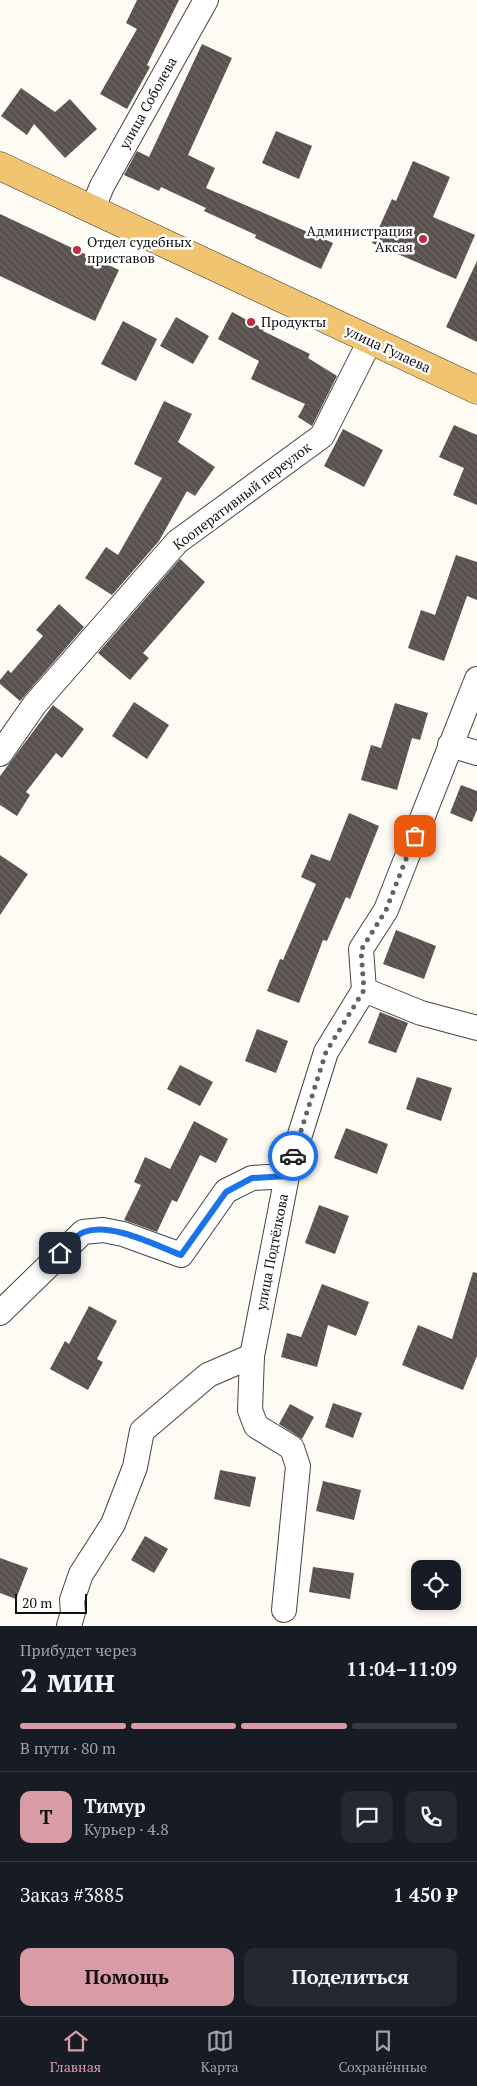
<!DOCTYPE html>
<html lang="ru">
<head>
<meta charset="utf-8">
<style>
	:root { --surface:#171b24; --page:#242831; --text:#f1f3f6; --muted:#9ea1a6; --line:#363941; --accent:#d99ba6 }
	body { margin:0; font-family:"PT Serif",serif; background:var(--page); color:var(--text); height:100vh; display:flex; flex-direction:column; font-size:19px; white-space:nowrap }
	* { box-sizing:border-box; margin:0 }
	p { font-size:16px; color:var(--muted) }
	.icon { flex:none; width:28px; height:28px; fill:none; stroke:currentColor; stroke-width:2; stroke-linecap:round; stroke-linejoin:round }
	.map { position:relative; height:1626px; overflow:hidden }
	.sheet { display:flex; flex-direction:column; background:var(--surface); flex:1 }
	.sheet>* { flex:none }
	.fabs { position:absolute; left:411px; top:1560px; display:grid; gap:10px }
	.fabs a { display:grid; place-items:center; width:50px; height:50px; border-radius:10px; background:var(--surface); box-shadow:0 2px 8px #0003; font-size:25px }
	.scale { position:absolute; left:15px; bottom:12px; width:72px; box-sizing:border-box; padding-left:5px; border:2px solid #111; border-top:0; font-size:14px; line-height:18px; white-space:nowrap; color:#111; -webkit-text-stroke:4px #fff; paint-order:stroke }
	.pin { position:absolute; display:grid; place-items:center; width:42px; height:42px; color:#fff; margin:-21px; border-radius:10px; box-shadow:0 2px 8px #0006 }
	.courier { position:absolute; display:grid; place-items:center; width:50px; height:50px; margin:-25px; border:4px solid #1a73e8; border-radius:50%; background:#fff; color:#222; box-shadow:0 1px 6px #0007 }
	.summary em { font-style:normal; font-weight:600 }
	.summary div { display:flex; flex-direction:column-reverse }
	.summary { display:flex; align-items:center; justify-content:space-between; height:85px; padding:0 20px }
	h1 { font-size:32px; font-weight:600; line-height:38px }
	.bar { display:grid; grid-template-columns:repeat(4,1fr); gap:8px 5px; align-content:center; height:60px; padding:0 20px }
	.bar i { height:6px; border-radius:4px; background:var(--line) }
	.bar .active { background:var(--accent) }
	.bar p { grid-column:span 4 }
	.line { display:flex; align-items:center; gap:12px; padding:0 20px; border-top:1px solid var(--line) }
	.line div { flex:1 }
	.round { display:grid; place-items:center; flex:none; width:52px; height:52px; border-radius:10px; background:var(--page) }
	.action { display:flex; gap:10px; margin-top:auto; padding:10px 20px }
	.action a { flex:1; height:58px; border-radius:10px; background:var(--accent); color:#111; font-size:20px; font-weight:600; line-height:58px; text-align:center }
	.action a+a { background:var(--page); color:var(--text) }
	.tab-bar { display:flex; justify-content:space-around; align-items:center; height:70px; border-top:1px solid var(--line); background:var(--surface); font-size:14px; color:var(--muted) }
	.tab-bar a { display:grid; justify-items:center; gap:2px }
	.tab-bar .active { color:var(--accent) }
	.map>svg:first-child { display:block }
	.building { fill:url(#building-back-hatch) }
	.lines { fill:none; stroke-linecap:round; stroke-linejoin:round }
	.minor-casing { stroke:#444; stroke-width:26 }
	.major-casing { stroke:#222; stroke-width:29 }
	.minor { stroke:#fff; stroke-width:24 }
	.major { stroke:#f1c472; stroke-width:28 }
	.done { stroke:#646361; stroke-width:5; stroke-dasharray:0 9 }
	.route { stroke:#1a73e8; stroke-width:6 }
	.poi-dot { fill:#bb2f45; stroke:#fff; stroke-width:2 }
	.labels { text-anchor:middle; stroke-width:5; stroke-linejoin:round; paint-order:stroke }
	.street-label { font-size:14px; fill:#111; stroke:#fff }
	.poi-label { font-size:14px; fill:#111; stroke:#fff; text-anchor:start }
</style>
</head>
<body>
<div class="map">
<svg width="477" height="1626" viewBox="0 0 477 1626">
	<defs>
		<pattern id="building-back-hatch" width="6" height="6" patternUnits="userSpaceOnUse" patternTransform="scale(1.25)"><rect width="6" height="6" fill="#59514d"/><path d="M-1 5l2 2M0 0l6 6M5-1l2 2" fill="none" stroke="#6c6662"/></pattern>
	</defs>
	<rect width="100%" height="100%" fill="#fefbf5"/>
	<g class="building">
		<polygon points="137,0 179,0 147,65 150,67 127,109 100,94 137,29 126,23"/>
		<polygon points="202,44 232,58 188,155 215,168 206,188 333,243 321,269 255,238 256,235 204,211 206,208 161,187 159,191 124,175 137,151 149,157"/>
		<polygon points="21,88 55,112 70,99 97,129 65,158 34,124 27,135 1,116"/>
		<polygon points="276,131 312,146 299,179 262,163"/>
		<polygon points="413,161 450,177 433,217 475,235 456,279 372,243 392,199 396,201"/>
		<polygon points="0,214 119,270 95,321 0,276"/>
		<polygon points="477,261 477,342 446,327"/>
		<polygon points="232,312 264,329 263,331 310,354 308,358 337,376 312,426 298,417 305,404 251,379 259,361 218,339"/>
		<polygon points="176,317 209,336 193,364 160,346"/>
		<polygon points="123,321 157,339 136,381 101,364"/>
		<polygon points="164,401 192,414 178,442 215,467 195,496 187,491 159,541 112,595 85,578 106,547 118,555 162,478 134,464"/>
		<polygon points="454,425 477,435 477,505 453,495 464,468 439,457"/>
		<polygon points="343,429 383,450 364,487 324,466"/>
		<polygon points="456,555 477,562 477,600 467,596 444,661 408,648 421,610 435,615"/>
		<polygon points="180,559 205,582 143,653 149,658 130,680 98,653"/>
		<polygon points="59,604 84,627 20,701 0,684 0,680 8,670 11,673 43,636 36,630"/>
		<polygon points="134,702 169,725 147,759 112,736"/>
		<polygon points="395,703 428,713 420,740 412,738 397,790 361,780 371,745 381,748"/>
		<polygon points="53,705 84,729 62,758 56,753 26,792 30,795 17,816 0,805 0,776"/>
		<polygon points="461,785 477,791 477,810 472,822 450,813"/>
		<polygon points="349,813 379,826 350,899 346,897 327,941 323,940 299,1003 267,991 280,959 283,960 316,884 301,877 311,854 330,861"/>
		<polygon points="0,855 28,874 0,915"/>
		<polygon points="396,930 436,946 424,979 383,964"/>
		<polygon points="380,1012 408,1023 396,1053 368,1043"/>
		<polygon points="257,1029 288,1041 276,1073 245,1061"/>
		<polygon points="180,1065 213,1082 200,1106 167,1089"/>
		<polygon points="417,1077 452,1088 441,1121 406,1109"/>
		<polygon points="194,1121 228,1139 216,1163 200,1155 177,1202 172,1200 157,1232 124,1220 141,1185 134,1182 145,1157 170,1169"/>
		<polygon points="346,1128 388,1144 377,1174 334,1158"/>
		<polygon points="319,1205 349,1216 335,1254 305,1243"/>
		<polygon points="473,1272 477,1273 477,1356 463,1390 402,1365 418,1325 452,1339"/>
		<polygon points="322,1284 369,1302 356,1336 328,1325 317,1367 281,1357 287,1333 301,1337"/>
		<polygon points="89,1306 117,1321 97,1359 103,1362 88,1390 50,1369 65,1341 69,1344"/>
		<polygon points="333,1403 362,1413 353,1438 325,1427"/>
		<polygon points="290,1404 314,1417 302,1439 279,1424"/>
		<polygon points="220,1470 256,1477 250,1507 214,1499"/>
		<polygon points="323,1481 361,1490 354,1520 316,1511"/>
		<polygon points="145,1536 168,1549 154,1573 131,1560"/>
		<polygon points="0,1558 28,1568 16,1599 0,1593"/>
		<polygon points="313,1567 354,1573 350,1599 309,1592"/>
	</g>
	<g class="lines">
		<defs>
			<g id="minor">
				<polyline points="93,208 102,186 206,0"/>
				<polyline points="450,745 477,753"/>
				<polyline points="0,754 35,704 177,542 322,436 370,341"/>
				<polyline points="364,990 421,1013 477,1028"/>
				<polyline points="0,1313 83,1232 103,1230 123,1234 181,1255 226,1191 252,1178 287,1176"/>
				<polyline points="284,1610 298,1466 292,1448 256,1426 250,1410 252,1356 287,1176 326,1052 364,990 361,949 386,910 477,679"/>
				<polyline points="69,1626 73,1612 72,1600 81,1574 113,1524 135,1467 142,1431 208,1375 252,1356"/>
			</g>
			<polyline id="major" points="0,166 477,390"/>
		</defs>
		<use href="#minor" class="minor-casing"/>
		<use href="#major" class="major-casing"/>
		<use href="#minor" class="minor"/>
		<use href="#major" class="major"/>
	</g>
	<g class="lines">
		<polyline class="done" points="293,1156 326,1052 364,990 361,950 386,910 415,836"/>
		<path class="route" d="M60 1253C67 1247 75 1235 84 1232 111 1222 155 1245 181 1255L226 1192 252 1178 287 1176 293 1156"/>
	</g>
	<g class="poi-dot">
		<circle cx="423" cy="239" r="5"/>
		<circle cx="77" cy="250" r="5"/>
		<circle cx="251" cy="322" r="5"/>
	</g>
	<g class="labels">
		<g class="street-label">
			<text transform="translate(148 103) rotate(-61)" y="5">улица Соболева</text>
			<text transform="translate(388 349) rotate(25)" y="5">улица Гулаева</text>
			<text transform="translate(242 496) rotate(-37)" y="5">Кооперативный переулок</text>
			<text transform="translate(272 1252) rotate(-79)" y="5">улица Подтёлкова</text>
		</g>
		<g class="poi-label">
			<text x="413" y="236" text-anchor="end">Администрация<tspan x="413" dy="16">Аксая</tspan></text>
			<text x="87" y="247">Отдел судебных<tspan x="87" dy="16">приставов</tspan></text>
			<text x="261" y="327">Продукты</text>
		</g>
	</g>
</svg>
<div class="fabs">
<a><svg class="icon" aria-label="locate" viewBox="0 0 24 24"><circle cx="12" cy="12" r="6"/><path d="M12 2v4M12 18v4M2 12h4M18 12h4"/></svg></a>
</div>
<div class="scale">20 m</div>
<div class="pin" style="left:415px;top:836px;background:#ea580c"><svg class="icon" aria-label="bag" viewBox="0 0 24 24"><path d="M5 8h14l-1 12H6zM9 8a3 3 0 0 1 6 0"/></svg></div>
<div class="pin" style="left:60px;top:1253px;background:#1f2937"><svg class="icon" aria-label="home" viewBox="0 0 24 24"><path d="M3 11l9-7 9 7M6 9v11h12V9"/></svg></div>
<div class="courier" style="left:293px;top:1156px"><svg class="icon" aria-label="car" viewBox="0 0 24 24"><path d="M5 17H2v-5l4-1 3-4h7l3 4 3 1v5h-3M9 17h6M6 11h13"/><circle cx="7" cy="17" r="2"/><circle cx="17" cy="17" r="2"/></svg></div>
</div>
<section class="sheet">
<div class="summary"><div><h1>2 мин</h1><p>Прибудет через</p></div><em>11:04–11:09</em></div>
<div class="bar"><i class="active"></i><i class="active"></i><i class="active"></i><i></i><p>В пути · 80 m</p></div>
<div class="line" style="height:90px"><b class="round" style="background:var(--accent);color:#111">Т</b><div><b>Тимур</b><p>Курьер · 4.8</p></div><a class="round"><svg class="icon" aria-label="chat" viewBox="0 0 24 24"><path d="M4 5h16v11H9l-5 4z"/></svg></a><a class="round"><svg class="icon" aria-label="phone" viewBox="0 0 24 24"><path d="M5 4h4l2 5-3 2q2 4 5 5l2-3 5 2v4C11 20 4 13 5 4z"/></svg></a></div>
<div class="line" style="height:65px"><div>Заказ #3885</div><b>1 450 ₽</b></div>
<div class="action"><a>Помощь</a><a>Поделиться</a></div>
</section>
<nav class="tab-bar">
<a class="active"><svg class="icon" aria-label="home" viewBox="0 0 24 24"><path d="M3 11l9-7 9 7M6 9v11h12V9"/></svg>Главная</a>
<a><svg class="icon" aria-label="map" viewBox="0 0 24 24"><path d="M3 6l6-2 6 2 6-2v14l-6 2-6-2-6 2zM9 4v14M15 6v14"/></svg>Карта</a>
<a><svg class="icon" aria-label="saved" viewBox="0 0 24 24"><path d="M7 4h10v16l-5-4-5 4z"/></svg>Сохранённые</a>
</nav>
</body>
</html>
